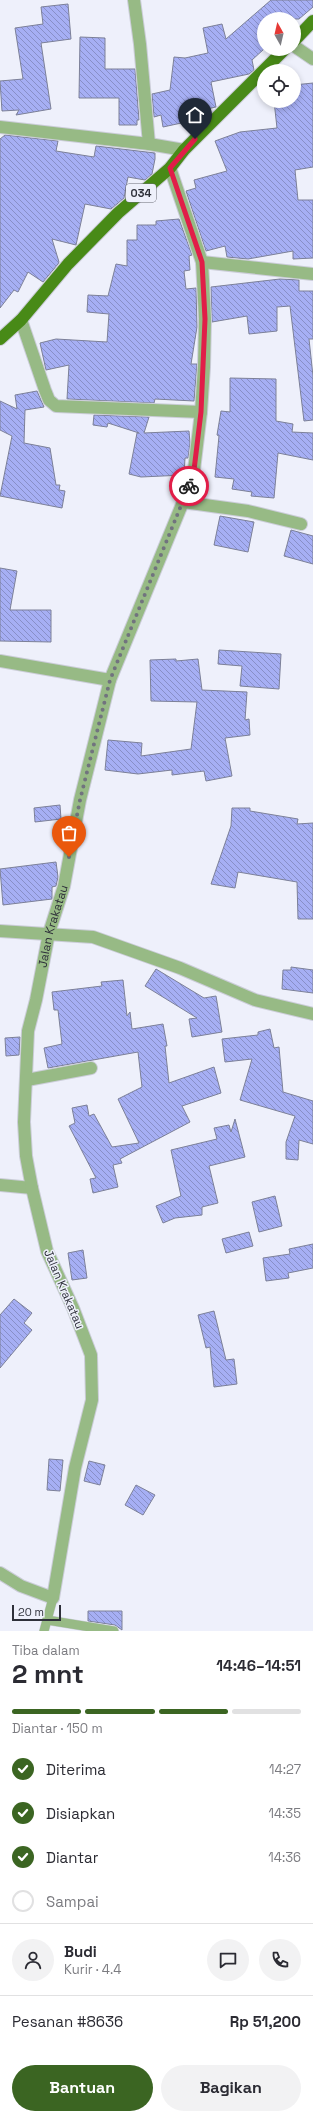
<!DOCTYPE html>
<html lang="id">
<head>
<meta charset="utf-8">
<style>
	:root { --surface:#fff; --page:#f2f2f3; --text:#2b2b33; --muted:#7c7c81; --line:#e1e1e2; --accent:#3b6522 }
	body { margin:0; font-family:"Space Grotesk",sans-serif; background:var(--page); color:var(--text); height:100vh; display:flex; flex-direction:column; font-size:15px; white-space:nowrap }
	* { box-sizing:border-box; margin:0 }
	p { font-size:13px; color:var(--muted) }
	.icon { flex:none; width:22px; height:22px; fill:none; stroke:currentColor; stroke-width:2; stroke-linecap:round; stroke-linejoin:round }
	.map { position:relative; height:1631px; overflow:hidden }
	.sheet { display:flex; flex-direction:column; background:var(--surface); flex:1 }
	.sheet>* { flex:none }
	.needle { width:26px; rotate:352deg }
	.controls { position:absolute; left:257px; top:12px; display:grid; gap:8px }
	.controls a { display:grid; place-items:center; width:44px; height:44px; border-radius:50%; background:var(--surface); box-shadow:0 2px 6px #0003; font-size:20px }
	.scale { position:absolute; left:12px; bottom:10px; width:49px; box-sizing:border-box; padding-left:4px; border:2px solid #2e303a; border-top:0; font-size:11px; line-height:14px; white-space:nowrap; color:#2e303a; -webkit-text-stroke:3px #eef0fb; paint-order:stroke }
	.pin { position:absolute; display:grid; place-items:center; width:34px; height:34px; color:#fff; margin:-41px -17px; border-radius:50% 50% 50% 0; rotate:-45deg; box-shadow:0 0 4px #0007 }
	.pin .icon { rotate:45deg }
	.courier { position:absolute; display:grid; place-items:center; width:40px; height:40px; margin:-20px; border:3px solid #e11d48; border-radius:50%; background:#fff; color:#222; box-shadow:0 1px 5px #0007 }
	.summary em { font-style:normal; font-weight:600 }
	.summary div { display:flex; flex-direction:column-reverse }
	.summary { display:flex; align-items:center; justify-content:space-between; height:68px; padding:0 12px }
	h1 { font-size:26px; font-weight:600; line-height:30px }
	.bar { display:grid; grid-template-columns:repeat(4,1fr); gap:6px 4px; align-content:center; height:48px; padding:0 12px }
	.bar i { height:5px; border-radius:3px; background:var(--line) }
	.bar .active { background:var(--accent) }
	.bar p { grid-column:span 4 }
	.line { display:flex; align-items:center; gap:10px; padding:0 12px; border-top:1px solid var(--line) }
	.line div { flex:1 }
	.round { display:grid; place-items:center; flex:none; width:42px; height:42px; border-radius:21px; background:var(--page) }
	ol { padding:0 12px; list-style:none }
	li { display:flex; align-items:center; gap:12px; height:44px }
	li p { margin-inline-start:auto }
	li .icon { padding:4px; border-radius:50%; background:var(--accent); color:#fff; stroke-width:4 }
	li:last-child { color:var(--muted) }
	li i { width:22px; height:22px; border:2px solid var(--line); border-radius:50% }
	.primary-button { display:flex; gap:8px; margin-top:auto; padding:8px 12px }
	.primary-button a { flex:1; height:46px; border-radius:24px; background:var(--accent); color:#fff; font-size:16px; font-weight:600; line-height:46px; text-align:center }
	.primary-button a+a { background:var(--page); color:var(--text) }
	.map>svg:first-child { display:block }
	.building { fill:url(#building-back-hatch); stroke:#7c8098 }
	.lines { fill:none; stroke-linecap:round; stroke-linejoin:round }
	.service-casing { stroke:#cbcdd8; stroke-width:10 }
	.minor-casing { stroke:#cbcdd8; stroke-width:14 }
	.primary-casing { stroke:#cbcdd8; stroke-width:14 }
	.service { stroke:#97ba85; stroke-width:9 }
	.minor { stroke:#97ba85; stroke-width:12 }
	.primary { stroke:#488a17; stroke-width:12 }
	.done { stroke:#71737e; stroke-width:4; stroke-dasharray:0 7.2 }
	.route { stroke:#e11d48; stroke-width:5 }
	.labels { text-anchor:middle; stroke-width:3; stroke-linejoin:round; paint-order:stroke }
	.shield { fill:#eef0fb; stroke:#686a74; stroke-width:1 }
	.shield-label { font-size:11px; font-weight:bold; fill:#2e303a }
	.street-label { font-size:12px; fill:#2e303a; stroke:#eef0fb }
</style>
</head>
<body>
<div class="map">
<svg width="313" height="1631" viewBox="0 0 313 1631">
	<defs>
		<pattern id="building-back-hatch" width="6" height="6" patternUnits="userSpaceOnUse"><rect width="6" height="6" fill="#a6aff4"/><path d="M-1 5l2 2M0 0l6 6M5-1l2 2" fill="none" stroke="#888fc7"/></pattern>
	</defs>
	<rect width="100%" height="100%" fill="#eef0fb"/>
	<g class="building">
		<polygon points="271,0 313,0 313,7 299,19 264,19 264,49 252,60 254,70 249,74 211,82 216,107 184,114 186,122 163,127 161,115 154,117 152,94 170,90 174,57 185,58 208,53 203,28 222,24 226,39"/>
		<polygon points="68,4 71,39 41,43 51,109 16,115 19,110 2,111 0,81 23,79 15,28 43,24 41,7"/>
		<polygon points="80,37 105,38 105,69 135,69 139,120 137,120 137,125 119,125 119,98 79,98"/>
		<polygon points="313,83 313,167 295,170 298,200 313,200 313,258 293,259 293,251 248,259 227,257 225,246 206,251 186,191 196,188 194,180 227,171 215,141 240,132 277,128 274,101 294,101 294,85"/>
		<polygon points="5,135 58,141 56,151 94,157 96,146 155,153 155,159 152,174 145,180 128,177 124,198 111,209 85,204 76,245 52,239 59,262 58,264 43,282 28,272 18,292 14,290 0,308 0,139"/>
		<polygon points="179,219 192,255 189,256 190,270 184,271 186,289 196,288 197,327 191,364 197,364 194,401 155,399 154,403 67,399 69,365 46,370 40,343 56,339 107,342 109,314 87,312 88,295 108,296 116,264 127,266 127,240 137,240 137,225 156,225 156,221"/>
		<polygon points="280,279 299,280 299,291 313,291 313,339 309,339 313,376 313,420 304,421 290,306 277,307 277,331 249,334 247,316 212,322 211,287"/>
		<polygon points="230,378 276,379 276,421 293,424 292,432 313,433 313,460 278,453 274,498 251,496 252,492 232,489 234,479 215,477 219,436 217,435 221,411 230,412"/>
		<polygon points="37,391 44,407 25,410 24,443 50,448 56,485 60,485 59,490 65,491 62,508 0,496 12,436 0,430 0,401 17,409 15,395"/>
		<polygon points="94,415 149,417 144,433 189,431 190,443 188,458 185,458 184,475 141,477 129,474 137,433 139,433 108,423 107,427 93,425"/>
		<polygon points="220,516 254,522 248,552 214,545"/>
		<polygon points="291,530 313,536 313,564 284,556"/>
		<polygon points="0,568 17,571 10,610 51,610 51,642 0,641"/>
		<polygon points="219,650 281,654 279,689 240,686 242,666 218,664"/>
		<polygon points="176,659 176,661 198,659 202,690 247,692 245,720 249,719 250,735 225,738 232,776 206,781 204,771 172,775 172,770 138,774 105,770 108,740 142,743 141,756 191,749 197,702 151,701 150,660"/>
		<polygon points="60,805 61,819 35,822 34,808"/>
		<polygon points="232,808 250,808 250,811 298,819 297,824 313,823 313,919 298,919 297,882 238,872 235,888 211,884 231,826"/>
		<polygon points="56,862 58,877 56,886 52,887 52,899 3,905 0,869"/>
		<polygon points="291,967 313,970 313,993 282,989 283,970 291,970"/>
		<polygon points="156,969 204,998 216,996 222,1032 192,1037 189,1019 197,1018 145,986"/>
		<polygon points="123,980 127,1016 130,1012 132,1029 163,1024 167,1046 165,1046 169,1083 214,1067 221,1093 182,1106 190,1122 120,1159 122,1163 113,1165 118,1187 93,1193 90,1179 96,1178 69,1126 75,1123 72,1108 87,1105 89,1116 94,1114 112,1147 139,1143 118,1099 142,1087 138,1052 48,1068 44,1048 62,1044 58,1010 54,1010 52,992 102,986 101,982"/>
		<polygon points="270,1029 274,1048 279,1047 283,1092 313,1101 313,1144 299,1140 298,1160 286,1159 286,1142 295,1116 240,1100 252,1059 225,1062 222,1039 258,1035 258,1032"/>
		<polygon points="20,1037 19,1055 6,1056 5,1038"/>
		<polygon points="235,1119 245,1157 209,1166 218,1203 202,1207 202,1215 175,1218 163,1223 156,1206 181,1196 171,1150 217,1139 214,1128 229,1125 231,1132"/>
		<polygon points="275,1196 282,1226 259,1232 252,1202"/>
		<polygon points="249,1232 253,1246 226,1253 222,1239"/>
		<polygon points="313,1244 313,1268 288,1273 289,1278 266,1281 263,1258 290,1254 289,1249"/>
		<polygon points="83,1250 87,1278 72,1280 68,1253"/>
		<polygon points="14,1299 32,1313 24,1323 32,1330 0,1368 0,1315"/>
		<polygon points="214,1311 226,1360 234,1359 237,1384 214,1387 210,1347 206,1348 198,1315"/>
		<polygon points="49,1459 63,1460 60,1491 47,1490"/>
		<polygon points="89,1461 105,1465 100,1485 84,1481"/>
		<polygon points="136,1485 155,1495 143,1515 125,1505"/>
		<polygon points="88,1611 122,1611 122,1630 115,1625 88,1621"/>
	</g>
	<g class="lines">
		<defs>
			<g id="service">
				<polyline points="47,1620 114,1631"/>
				<polyline points="44,1631 53,1598"/>
			</g>
			<g id="minor">
				<polyline points="134,0 140,44 149,144"/>
				<polyline points="294,46 313,59"/>
				<polyline points="0,127 149,144 184,150"/>
				<polyline points="202,262 313,274"/>
				<polyline points="21,320 45,390 49,400 56,406 201,412"/>
				<polyline points="183,502 248,511 301,524"/>
				<polyline points="0,661 110,680"/>
				<polyline points="0,931 93,937 180,968 255,1000 313,1014"/>
				<polyline points="27,1080 91,1068"/>
				<polyline points="0,1185 32,1188"/>
				<path id="s1" d="M0 1573 21 1586 53 1598 75 1468 92 1400 91 1355 73 1308 47 1251 32 1188 26 1156 24 1122 28 1031 36 1000 49 933 64 886 80 800 110 680 183 502 194 470 201 412 204 367 205 319 202 262 170 168"/>
			</g>
			<g id="primary">
				<polyline points="294,41 313,21"/>
				<polyline points="0,339 21,320 68,264 118,213 170,168 184,150 285,49"/>
			</g>
		</defs>
		<use href="#service" class="service-casing"/>
		<use href="#minor" class="minor-casing"/>
		<use href="#primary" class="primary-casing"/>
		<use href="#service" class="service"/>
		<use href="#minor" class="minor"/>
		<use href="#primary" class="primary"/>
	</g>
	<g class="lines">
		<polyline class="done" points="69,857 80,800 110,680 189,486"/>
		<polyline class="route" points="189,486 194,470 201,412 205,319 202,262 170,168 195,139"/>
	</g>
	<g class="labels">
		<rect class="shield" x="126" y="184" width="30" height="18" rx="3"/>
		<g class="shield-label">
			<text x="141" y="197">034</text>
		</g>
		<g class="street-label">
			<text dy="4" stroke="none"><textPath href="#s1" startOffset="749">Jalan Krakatau</textPath></text>
			<text transform="translate(64 1289) rotate(67)" y="4">Jalan Krakatau</text>
		</g>
	</g>
</svg>
<div class="controls">
<a><svg class="needle" viewBox="-14 -14 28 28"><path d="M0-13l5 13h-10z" fill="#e53935"/><path d="M0 13l5-13h-10z" fill="#7c7c81"/></svg></a>
<a><svg class="icon" aria-label="locate" viewBox="0 0 24 24"><circle cx="12" cy="12" r="6"/><path d="M12 2v4M12 18v4M2 12h4M18 12h4"/></svg></a>
</div>
<div class="scale">20 m</div>
<div class="pin" style="left:69px;top:857px;background:#ea580c"><svg class="icon" aria-label="bag" viewBox="0 0 24 24"><path d="M5 8h14l-1 12H6zM9 8a3 3 0 0 1 6 0"/></svg></div>
<div class="pin" style="left:195px;top:139px;background:#1f2937"><svg class="icon" aria-label="home" viewBox="0 0 24 24"><path d="M3 11l9-7 9 7M6 9v11h12V9"/></svg></div>
<div class="courier" style="left:189px;top:486px"><svg class="icon" aria-label="bike" viewBox="0 0 24 24"><circle cx="6" cy="16" r="4"/><circle cx="18" cy="16" r="4"/><path d="M6 16l4-8h5l3 8M10 8l3 8H6M13 5h3"/></svg></div>
</div>
<section class="sheet">
<div class="summary"><div><h1>2 mnt</h1><p>Tiba dalam</p></div><em>14:46–14:51</em></div>
<div class="bar"><i class="active"></i><i class="active"></i><i class="active"></i><i></i><p>Diantar · 150 m</p></div>
<ol>
<li><svg class="icon" aria-label="check" viewBox="0 0 24 24"><path d="M5 12l5 5 9-10"/></svg>Diterima<p>14:27</p></li>
<li><svg class="icon" aria-label="check" viewBox="0 0 24 24"><path d="M5 12l5 5 9-10"/></svg>Disiapkan<p>14:35</p></li>
<li><svg class="icon" aria-label="check" viewBox="0 0 24 24"><path d="M5 12l5 5 9-10"/></svg>Diantar<p>14:36</p></li>
<li><i></i>Sampai</li>
</ol>
<div class="line" style="height:72px"><a class="round"><svg class="icon" aria-label="person" viewBox="0 0 24 24"><circle cx="12" cy="8" r="4"/><path d="M4 21q1-7 8-7t8 7"/></svg></a><div><b>Budi</b><p>Kurir · 4.4</p></div><a class="round"><svg class="icon" aria-label="chat" viewBox="0 0 24 24"><path d="M4 5h16v11H9l-5 4z"/></svg></a><a class="round"><svg class="icon" aria-label="phone" viewBox="0 0 24 24"><path d="M5 4h4l2 5-3 2q2 4 5 5l2-3 5 2v4C11 20 4 13 5 4z"/></svg></a></div>
<div class="line" style="height:52px"><div>Pesanan #8636</div><b>Rp 51,200</b></div>
<div class="primary-button"><a>Bantuan</a><a>Bagikan</a></div>
</section>
</body>
</html>
